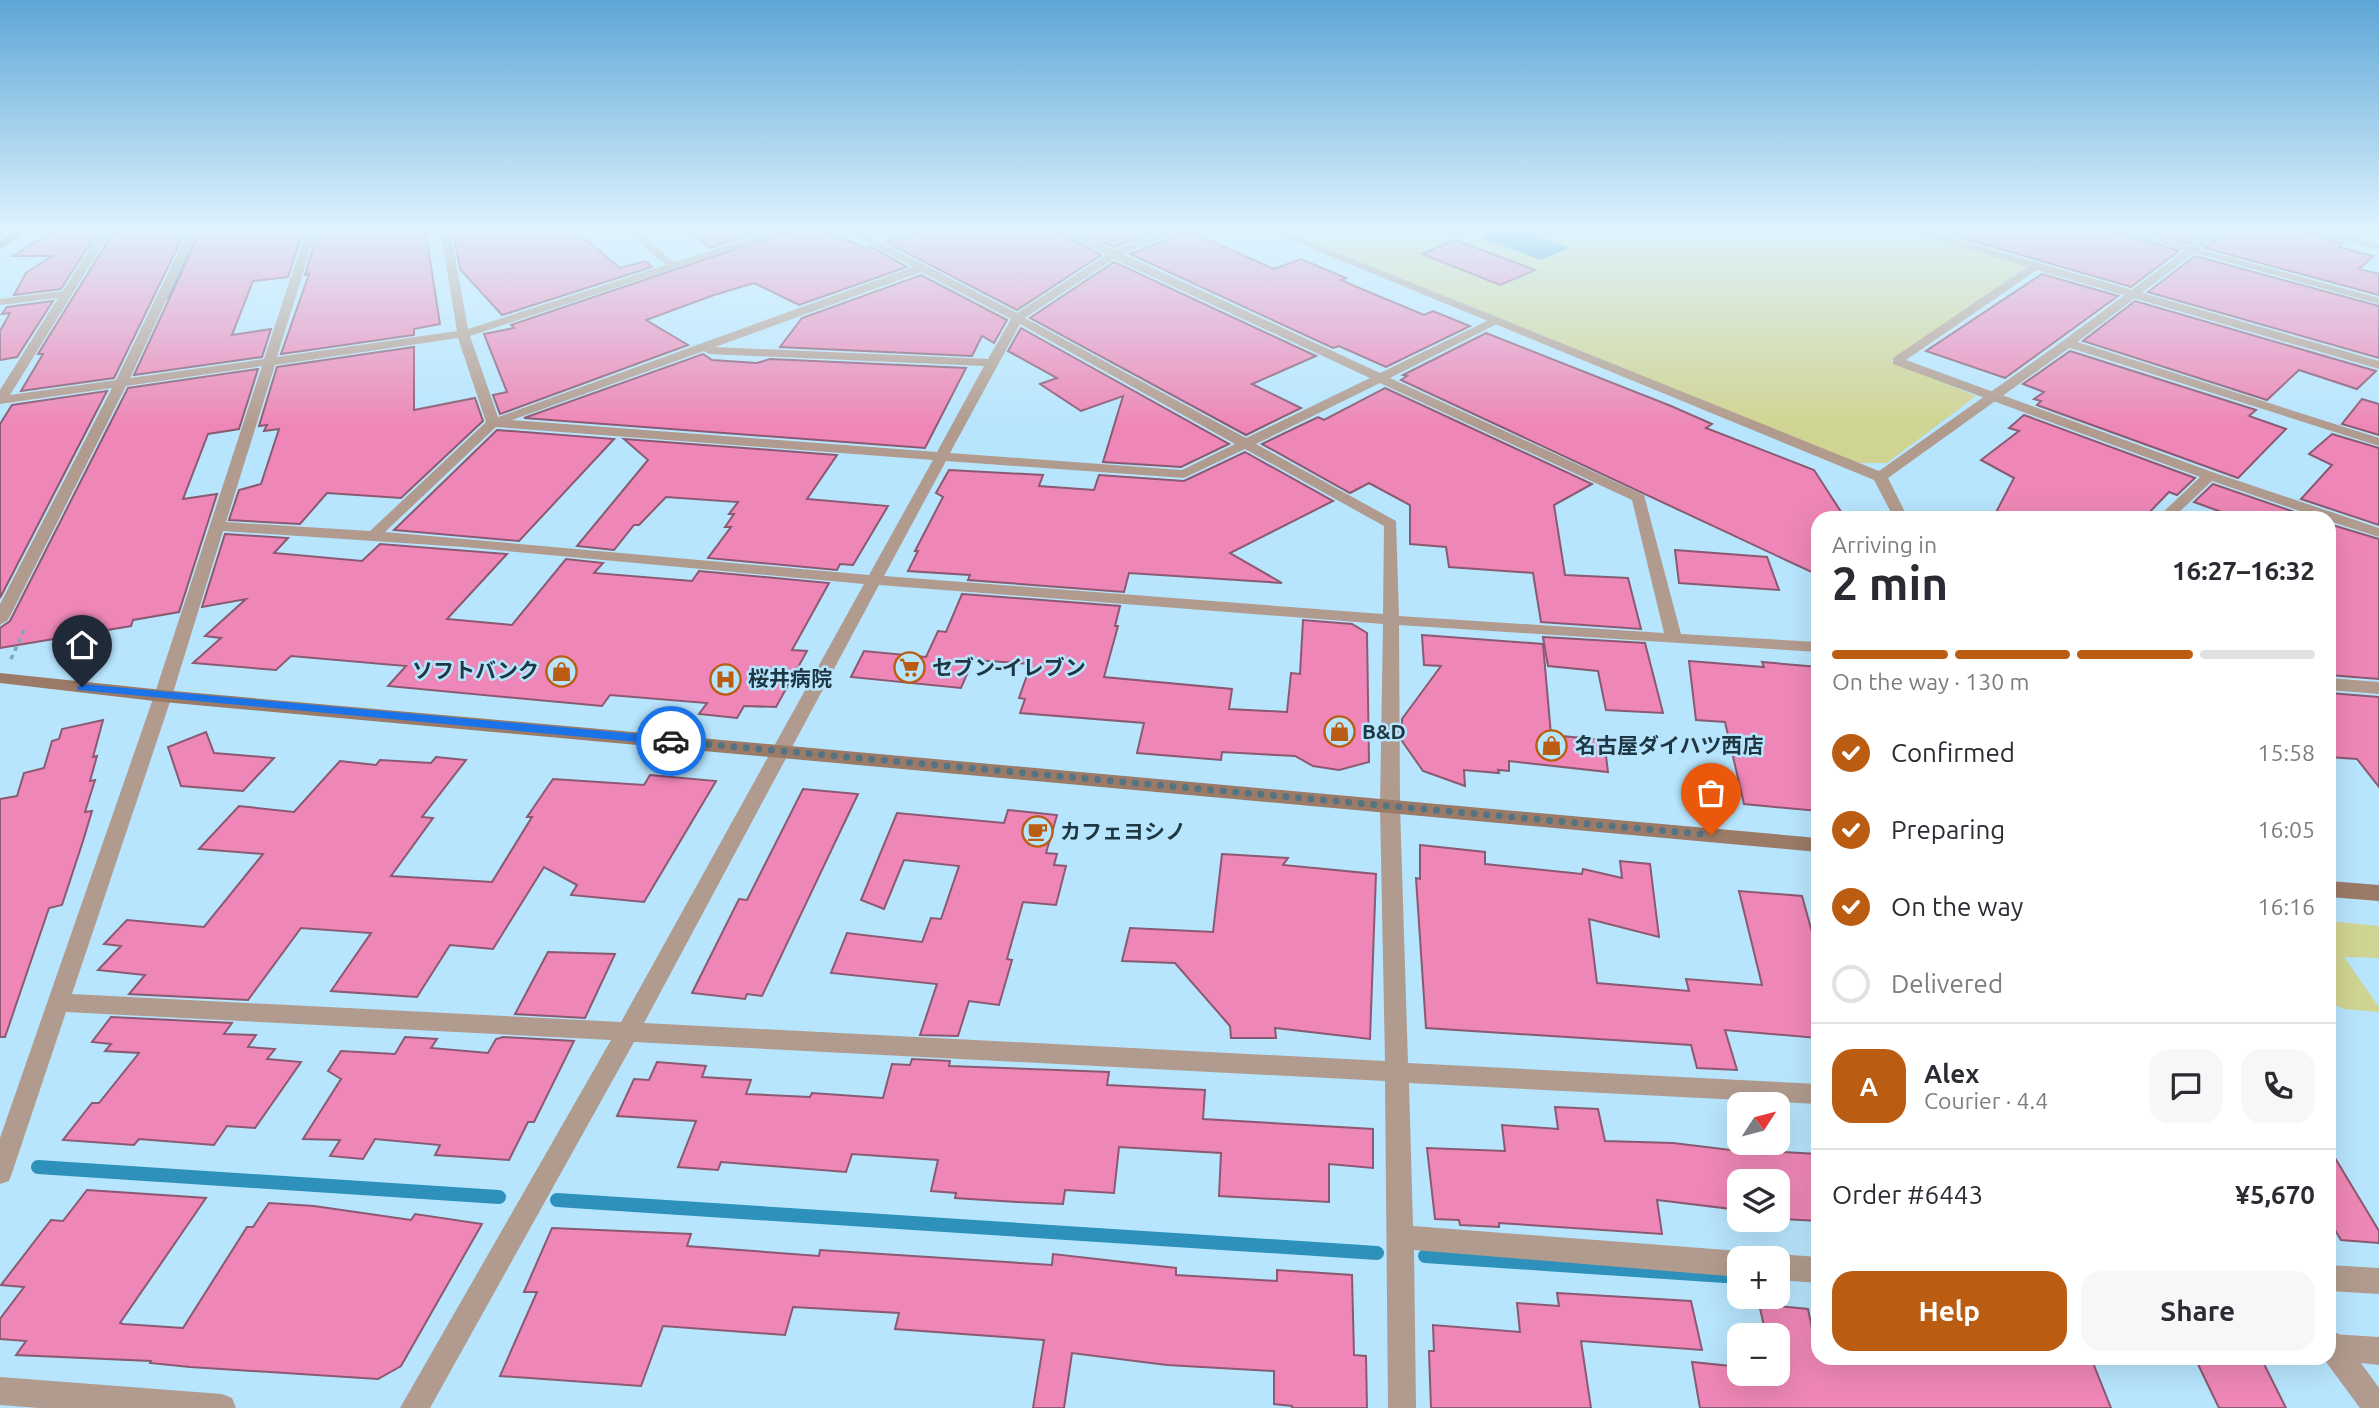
<!DOCTYPE html>
<html lang="en">
<head>
<meta charset="utf-8">
<style>
	:root { --surface:#fff; --page:#f7f7f7; --text:#2b2b33; --muted:#7c7c81; --line:#e1e1e2; --accent:#ba5c11 }
	body { margin:0; font-family:Ubuntu,"Noto Sans JP",sans-serif; background:var(--page); color:var(--text); height:100vh; display:flex; flex-direction:column; font-size:26px; white-space:nowrap }
	* { box-sizing:border-box; margin:0 }
	p { font-size:23px; color:var(--muted) }
	.icon { flex:none; width:38px; height:38px; fill:none; stroke:currentColor; stroke-width:2; stroke-linecap:round; stroke-linejoin:round }
	.map { position:relative; flex:1; overflow:hidden }
	.side { position:absolute; left:1811px; top:511px; width:525px; height:854px; display:flex; flex-direction:column; background:var(--surface); border-radius:21px; box-shadow:0 7px 28px #0002 }
	.side>* { flex:none }
	.needle { width:46px; rotate:54deg }
	.fabs { position:absolute; left:1727px; top:1092px; display:grid; gap:14px }
	.fabs a { display:grid; place-items:center; width:63px; height:63px; border-radius:14px; background:var(--surface); box-shadow:0 7px 28px #0002; font-size:35px }
	.pin { position:absolute; display:grid; place-items:center; width:60px; height:60px; color:#fff; margin:-72px -30px; border-radius:50% 50% 50% 0; rotate:-45deg; box-shadow:0 0 7px #0007 }
	.pin .icon { rotate:45deg }
	.courier { position:absolute; display:grid; place-items:center; width:70px; height:70px; margin:-35px; border:5px solid #1a73e8; border-radius:50%; background:#fff; color:#222; box-shadow:0 2px 9px #0007 }
	.head em { font-style:normal; font-weight:700 }
	.head div { display:flex; flex-direction:column-reverse }
	.head { display:flex; align-items:center; justify-content:space-between; height:119px; padding:0 21px }
	h1 { font-size:46px; font-weight:700; line-height:52px }
	.bar { display:grid; grid-template-columns:repeat(4,1fr); gap:10px 7px; align-content:center; height:84px; padding:0 21px }
	.bar i { height:9px; border-radius:5px; background:var(--line) }
	.bar .on { background:var(--accent) }
	.bar p { grid-column:span 4 }
	.line { display:flex; align-items:center; gap:18px; padding:0 21px; border-top:2px solid var(--line) }
	.line div { flex:1 }
	.round { display:grid; place-items:center; flex:none; width:74px; height:74px; border-radius:21px; background:var(--page) }
	ol { padding:0 21px; list-style:none }
	li { display:flex; align-items:center; gap:21px; height:77px }
	li p { margin-inline-start:auto }
	li .icon { padding:7px; border-radius:50%; background:var(--accent); color:#fff; stroke-width:4 }
	li:last-child { color:var(--muted) }
	li i { width:38px; height:38px; border:4px solid var(--line); border-radius:50% }
	.cta { display:flex; gap:14px; margin-top:auto; padding:14px 21px }
	.cta a { flex:1; height:80px; border-radius:21px; background:var(--accent); color:#fff; font-size:28px; font-weight:700; line-height:80px; text-align:center }
	.cta a+a { background:var(--page); color:var(--text) }
	.map>svg:first-child { display:block }
	.green { fill:#d0d492 }
	.water { fill:#2d91bb }
	.lines { fill:none; stroke-linecap:round; stroke-linejoin:round }
	.stream-far1 { stroke:#2d91bb; stroke-width:6 }
	.stream { stroke:#2d91bb; stroke-width:14 }
	.building { fill:#ee87b7; stroke:#8b5970; stroke-width:2 }
	.path { stroke:#80a6ba; stroke-width:3.5; stroke-dasharray:4.5 4.5; stroke-linecap:butt }
	.service { fill:#b19b8e; fill-rule:evenodd }
	.minor { fill:#b19b8e; fill-rule:evenodd }
	.tertiary { fill:#b19b8e; fill-rule:evenodd }
	.secondary { fill:#9b7a67; fill-rule:evenodd }
	.primary { fill:#8a624b; fill-rule:evenodd }
	.route { fill:#1a73e8 }
	.done { stroke:#547484; stroke-width:7; stroke-dasharray:0 12.6 }
	.labels { text-anchor:middle; stroke-width:5; stroke-linejoin:round; paint-order:stroke }
	.poi-label { font-size:21px; font-weight:bold; fill:#1f3743; stroke:#b7e5fd; text-anchor:start }
</style>
</head>
<body>
<div class="map">
<svg width="2379" height="1408" viewBox="0 0 2379 1408">
	<rect width="100%" height="100%" fill="#b7e5fd"/>
	<g class="green">
		<polygon points="1278,228 1898,228 2027,266 1891,361 1976,396 1887,463 1856,463"/>
		<polygon points="2329,921 2379,926 2379,958 2344,957 2379,1007 2379,1012 2344,1009 2329,1003"/>
	</g>
	<polygon class="water" points="1505,228 1515,228 1569,248 1541,260 1482,238"/>
	<g class="lines">
		<polyline class="stream-far1" points="170,298 202,228"/>
		<g class="stream">
			<polyline points="38,1167 499,1197"/>
			<polyline points="557,1200 1377,1253"/>
			<polyline points="1425,1256 1740,1277"/>
		</g>
	</g>
	<g class="building">
		<polygon points="57,228 100,228 61,289 14,295 26,273 52,256 13,256"/>
		<polygon points="116,228 187,228 114,378 21,391 43,354 38,354"/>
		<polygon points="202,228 304,228 288,277 253,281 232,335 271,329 262,357 134,375"/>
		<polygon points="319,228 388,228 388,231 425,228 440,324 414,329 414,335 281,354 309,274 305,275"/>
		<polygon points="467,228 572,228 620,268 646,261 652,267 502,315 460,269 453,231"/>
		<polygon points="684,228 771,228 710,248"/>
		<polygon points="798,228 819,228 865,248 870,246 907,267 799,305 754,283 714,295 646,320 688,345 500,414 493,395 507,392 484,334 514,328 511,325"/>
		<polygon points="931,228 1050,228 1101,255 1017,310 886,242"/>
		<polygon points="1073,228 1166,228 1114,247"/>
		<polygon points="1954,228 2103,228 2179,251 2131,287 1952,235"/>
		<polygon points="2132,228 2210,228 2189,244"/>
		<polygon points="2230,228 2294,228 2343,243 2339,247 2373,256 2359,269 2379,274 2379,295 2205,248"/>
		<polygon points="1189,231 1274,269 1301,259 1346,278 1341,280 1357,287 1424,315 1433,311 1470,326 1386,367 1339,346 1333,348 1130,254"/>
		<polygon points="1455,240 1535,270 1500,285 1422,254"/>
		<polygon points="2195,256 2379,306 2379,358 2148,292"/>
		<polygon points="1114,262 1316,356 1252,384 1301,408 1246,435 1030,318"/>
		<polygon points="2042,274 2118,296 2005,378 1926,351"/>
		<polygon points="921,275 1007,320 994,343 982,336 972,356 780,347 802,318"/>
		<polygon points="53,301 17,357 0,360 0,331 10,313 2,314 7,307"/>
		<polygon points="2135,301 2376,371 2357,389 2299,370 2267,400 2083,341"/>
		<polygon points="1021,328 1229,444 1181,467 1103,462 1123,396 1081,411 1040,384 1057,378 1008,351"/>
		<polygon points="1486,333 1671,406 1712,424 1706,428 1814,470 1845,518 1818,518 1818,575 1401,380 1407,376 1403,375"/>
		<polygon points="414,347 414,410 475,398 483,421 401,498 327,493 300,524 229,520 239,490 261,484 279,429 264,431 267,425 259,426 277,367"/>
		<polygon points="2070,351 2256,410 2249,416 2286,429 2238,478 2037,405 2041,401 2034,399 2044,392 2023,384"/>
		<polygon points="703,354 712,360 757,363 770,359 966,368 925,448 524,418"/>
		<polygon points="258,369 239,429 208,434 183,499 217,494 179,612 133,620 131,626 0,648 0,628 10,621 128,388"/>
		<polygon points="1385,388 1592,484 1554,505 1565,575 1628,578 1641,629 1541,622 1533,573 1449,567 1446,547 1410,544 1410,505 1369,483 1350,493 1262,444 1318,417 1324,420"/>
		<polygon points="107,391 0,598 0,424 12,405"/>
		<polygon points="2362,399 2379,404 2379,435 2342,424"/>
		<polygon points="2024,415 2195,478 2177,495 2169,492 2144,518 1993,518 2014,478 1981,460 2019,431 2009,428"/>
		<polygon points="497,430 614,439 519,541 394,530"/>
		<polygon points="2332,434 2379,448 2379,525 2301,499 2332,465 2309,454"/>
		<polygon points="624,439 837,455 807,499 888,506 853,565 840,564 837,570 708,558 731,527 725,527 734,514 729,514 738,502 666,497 639,525 634,525 614,550 577,546 648,460"/>
		<polygon points="1245,452 1333,501 1230,553 1282,583 1129,573 1124,592 968,580 970,575 908,571 918,551 915,551 943,497 936,493 949,470 1043,475 1039,486 1094,490 1099,475 1184,481"/>
		<polygon points="2213,484 2312,518 2238,518 2194,502"/>
		<polygon points="2329,524 2379,539 2379,679 2329,675"/>
		<polygon points="225,534 288,538 274,553 362,561 380,544 507,554 447,619 512,625 566,559 603,563 594,573 692,581 699,571 829,583 792,650 807,651 776,707 744,706 737,718 699,714 707,703 610,695 602,706 388,686 406,666 291,656 276,670 193,663 221,638 205,636 246,599 202,607"/>
		<polygon points="1675,550 1767,557 1779,590 1679,583"/>
		<polygon points="962,594 1120,606 1115,626 1118,626 1104,677 1232,689 1229,709 1287,712 1291,673 1300,674 1303,620 1352,624 1367,633 1369,762 1339,770 1313,766 1295,756 1222,752 1221,760 1137,753 1144,723 1020,713 1025,699 1019,698 1031,664 973,660 961,688 851,677 864,651 926,657 938,631 946,632"/>
		<polygon points="1422,635 1543,644 1551,735 1604,740 1608,772 1509,761 1509,771 1498,770 1499,773 1464,770 1465,786 1423,771 1402,741 1402,719 1441,666 1424,665"/>
		<polygon points="1543,637 1645,643 1663,713 1606,710 1598,671 1548,666"/>
		<polygon points="1689,661 1764,667 1762,662 1818,667 1818,811 1744,804 1725,722 1696,720"/>
		<polygon points="2329,693 2379,697 2379,787 2357,759 2329,757"/>
		<polygon points="103,720 93,757 97,756 90,781 95,780 85,812 92,811 83,841 62,905 49,908 5,1037 0,1037 0,799 17,796 24,773 44,768 52,741 59,739 62,729"/>
		<polygon points="206,732 214,753 274,758 243,791 181,786 168,747"/>
		<polygon points="436,757 466,760 422,817 433,818 391,876 492,882 532,817 527,817 553,779 644,785 650,775 716,781 644,902 571,895 577,885 544,867 493,949 450,945 417,997 331,991 371,933 301,928 248,1000 129,994 145,975 98,970 121,946 104,944 127,920 204,927 263,854 199,849 239,806 294,812 340,761 376,765 380,760 431,763"/>
		<polygon points="803,789 858,794 762,996 747,994 745,999 692,993 739,899 747,900"/>
		<polygon points="1008,810 1057,815 1046,853 1057,854 1054,865 1066,866 1056,905 1023,902 1007,959 1012,960 999,1005 969,1001 958,1036 920,1035 937,984 831,973 847,933 922,942 931,918 941,919 959,866 904,860 884,909 861,900 897,813 1004,823"/>
		<polygon points="1420,845 1485,852 1485,864 1582,874 1583,869 1622,878 1620,861 1650,864 1659,937 1589,919 1597,983 1689,991 1686,979 1762,985 1739,891 1802,896 1818,954 1818,1038 1725,1030 1737,1070 1697,1068 1691,1045 1426,1028 1416,878 1420,879"/>
		<polygon points="1222,854 1288,858 1283,865 1376,874 1370,1039 1275,1028 1276,1038 1231,1038 1230,1026 1175,963 1122,961 1130,928 1213,932"/>
		<polygon points="548,952 615,954 585,1018 515,1014"/>
		<polygon points="111,1017 232,1023 224,1034 256,1035 248,1047 275,1049 267,1059 301,1062 255,1128 227,1126 214,1145 139,1139 134,1145 63,1140 92,1103 99,1103 139,1053 105,1051 111,1044 92,1042"/>
		<polygon points="405,1037 437,1039 431,1048 488,1053 496,1039 503,1037 574,1041 534,1122 528,1122 509,1160 435,1155 440,1145 375,1139 363,1159 330,1156 340,1140 303,1139 341,1079 328,1071 341,1051 395,1054"/>
		<polygon points="912,1059 950,1061 949,1066 1109,1072 1107,1085 1205,1090 1203,1119 1373,1129 1373,1168 1329,1164 1329,1202 1219,1196 1221,1153 1119,1147 1114,1193 1065,1190 1063,1204 1017,1202 955,1198 956,1193 931,1191 938,1160 852,1154 846,1172 721,1162 718,1170 678,1167 696,1121 617,1116 634,1079 649,1080 657,1062 706,1066 702,1077 751,1080 746,1094 810,1097 812,1093 883,1098 892,1064 910,1065"/>
		<polygon points="1555,1107 1598,1109 1605,1141 1673,1143 1764,1154 1763,1151 1818,1154 1818,1221 1783,1219 1778,1215 1778,1181 1740,1181 1740,1210 1657,1200 1662,1234 1499,1223 1499,1227 1460,1225 1459,1220 1435,1219 1427,1148 1505,1151 1502,1125 1558,1129"/>
		<polygon points="2329,1148 2379,1231 2379,1243 2341,1240 2329,1220"/>
		<polygon points="87,1190 206,1198 120,1323 123,1324 183,1328 247,1227 253,1227 269,1203 314,1206 411,1220 415,1214 482,1224 401,1366 378,1379 190,1367 150,1363 151,1361 16,1355 26,1341 0,1339 0,1319 24,1287 1,1285 51,1220 63,1221"/>
		<polygon points="552,1228 691,1234 687,1246 819,1256 820,1250 1052,1265 1053,1254 1176,1268 1176,1275 1277,1281 1277,1270 1352,1275 1354,1355 1366,1356 1367,1408 1292,1408 1292,1406 1274,1404 1274,1371 1167,1365 1072,1353 1064,1408 1033,1408 1044,1340 895,1329 899,1313 793,1307 785,1335 663,1326 641,1386 500,1376 537,1292 524,1292"/>
		<polygon points="1557,1293 1691,1301 1702,1350 1581,1341 1591,1408 1431,1408 1429,1351 1434,1351 1433,1325 1520,1332 1517,1303 1559,1306"/>
		<polygon points="1759,1304 1808,1309 1818,1358 2091,1358 2111,1408 1700,1408 1692,1362 1740,1367 1740,1374 1778,1374 1778,1335 1766,1335"/>
		<polygon points="2195,1358 2261,1358 2286,1408 2219,1408"/>
	</g>
	<g class="lines">
		<polyline class="path" points="11,659 25,628"/>
		<polygon class="service" points="621,228 633,228 679,266 670,268"/>
		<g class="minor">
			<path d="M103 228H113L10 395 116 380 190 228H200L130 378 264 359 307 228H317L277 357 457 331 440 228H450L468 329 780 228H796L470 336 498 417 913 267 841 228H854L1017 313 1106 255 1052 228H1066L1114 250 1174 228H1189L1123 254 1380 373 1491 319H1499V323L1390 378 1644 495 1681 634 1818 642V652L1399 625 1400 806 1408 1063 1818 1084V1104L1409 1083 1413 1226 1740 1251 1751 1258H1740V1277L1414 1250 1416 1408H1388L1385 1081 634 1042 430 1408H400L611 1040 66 1012 12 1173 9 1181 0 1184V1138L154 696 262 366 126 386 8 620 0 625V604L112 388 0 404V390L58 298 0 305V299L63 291ZM1114 259 1370 378 1246 438 1025 318ZM921 272 1011 319 988 359 715 347ZM1020 324 1235 444 1182 470 950 453ZM458 338 486 422 370 531 226 522 275 365ZM704 351 709 354 984 366 937 452 512 420ZM1380 383 1632 500 1664 633 1399 616 1396 521 1256 444ZM496 427 933 460 869 575 385 532ZM1245 449 1384 526 1383 614 884 576 946 461 1184 478ZM223 531 463 547 864 584 621 1022 72 994 172 696ZM879 585 1383 624 1380 806 1385 1061 644 1023Z"/>
			<polygon points="1900,228 1917,228 2379,361 2379,369 2037,270 1906,360 2215,473 2379,528 2379,537 2329,521 2329,518 2320,518 2212,481 2173,518 2157,518 2200,477 1893,364 1893,358 2027,267"/>
			<polygon points="2105,228 2122,228 2379,298 2379,304"/>
			<polygon points="2297,228 2315,228 2379,244 2379,250"/>
			<polygon points="2068,339 2379,438 2379,446 2064,346 2064,340"/>
			<polygon points="2329,678 2379,682 2379,694 2329,690"/>
			<polygon points="1778,1254 1818,1257 1818,1283 1778,1280 1778,1258 1769,1258"/>
			<polygon points="2329,1265 2379,1268 2379,1294 2329,1291"/>
			<polygon points="2332,1334 2379,1337 2379,1365 2361,1363 2379,1388 2379,1408 2360,1408 2323,1358 2329,1358 2329,1335"/>
			<polygon points="0,1377 222,1394 232,1398 236,1408 39,1408 0,1405"/>
		</g>
		<g class="tertiary">
			<polygon points="1262,228 1276,228 1879,471 2064,340 2215,228 2227,228 2072,346 1888,478 1908,518 1894,518 1874,480"/>
			<polygon points="2329,1330 2339,1334 2346,1348 2342,1358 2332,1362 2323,1358 2329,1358"/>
		</g>
		<g class="secondary">
			<polygon points="0,673 163,690 1818,838 1818,852 163,702 0,683"/>
			<polygon points="2329,881 2379,885 2379,901 2329,897"/>
		</g>
		<polygon class="primary" points="23,228 35,228 0,249 0,242"/>
	</g>
	<linearGradient id="sky" x2="0" y2="1"><stop stop-color="#5da6d6"/><stop offset="0.54" stop-color="#dff3fe"/><stop offset="1" stop-color="#dff3fe" stop-opacity="0"/></linearGradient>
	<rect width="2379" height="425" fill="url(#sky)"/>
	<polygon class="route" points="82,684 671,737 677,741 671,745 78,690 77,687"/>
	<g class="lines">
		<polyline class="done" points="671,741 1711,835"/>
	</g>
	<defs>
		<symbol id="supermarket-ring" viewBox="-11 -11 22 22"><circle r="9.5" fill="#b7e5fd" stroke="#ba5c11" stroke-width="1.5"/><path d="M-6-5.5h2.5l.6 2H6L4.5 2H-2.5L-4.4-4H-6ZM-1.5 3.2a1.3 1.3 0 1 0 .1 0ZM3 3.2a1.3 1.3 0 1 0 .1 0Z" fill="#ba5c11"/></symbol>
		<symbol id="shop-ring" viewBox="-11 -11 22 22"><circle r="9.5" fill="#b7e5fd" stroke="#ba5c11" stroke-width="1.5"/><path d="M-5-2.5h2.3a2.7 3.5 0 0 1 5.4 0H5L5.5 6h-11ZM-1.5-2.5h3a1.5 2.3 0 0 0-3 0Z" fill="#ba5c11"/></symbol>
		<symbol id="hospital-ring" viewBox="-11 -11 22 22"><circle r="9.5" fill="#b7e5fd" stroke="#ba5c11" stroke-width="1.5"/><path d="M-5-5h3v3.5h4V-5h3V5h-3V1.5h-4V5h-3Z" fill="#ba5c11"/></symbol>
		<symbol id="cafe-ring" viewBox="-11 -11 22 22"><circle r="9.5" fill="#b7e5fd" stroke="#ba5c11" stroke-width="1.5"/><path d="M-5.5-4.5H6V0H3Q3 3.5 0 3.5H-2.5Q-5.5 3.5-5.5 0ZM3-3.2v2h1.7v-2ZM-6 4.5H4V6H-6Z" fill="#ba5c11"/></symbol>
	</defs>
	<g fill-rule="evenodd">
		<use href="#supermarket-ring" x="892" y="650" width="35" height="35"/>
		<use href="#shop-ring" x="544" y="654" width="35" height="35"/>
		<use href="#hospital-ring" x="708" y="662" width="35" height="35"/>
		<use href="#shop-ring" x="1322" y="714" width="35" height="35"/>
		<use href="#shop-ring" x="1534" y="728" width="35" height="35"/>
		<use href="#cafe-ring" x="1020" y="814" width="35" height="35"/>
	</g>
	<g class="labels">
		<g class="poi-label">
			<text x="932" y="675">セブン-イレブン</text>
			<text x="539" y="678" text-anchor="end">ソフトバンク</text>
			<text x="748" y="686">桜井病院</text>
			<text x="1362" y="739">B&amp;D</text>
			<text x="1575" y="753">名古屋ダイハツ西店</text>
			<text x="1060" y="839">カフェヨシノ</text>
		</g>
	</g>
</svg>
<div class="fabs">
<a><svg class="needle" viewBox="-14 -14 28 28"><path d="M0-13l5 13h-10z" fill="#e53935"/><path d="M0 13l5-13h-10z" fill="#7c7c81"/></svg></a>
<a><svg class="icon" aria-label="layers" viewBox="0 0 24 24"><path d="M12 4l9 5-9 5-9-5zM3 14l9 5 9-5"/></svg></a>
<a>+</a>
<a>−</a>
</div>
<div class="pin" style="left:1711px;top:835px;background:#ea580c"><svg class="icon" aria-label="bag" viewBox="0 0 24 24"><path d="M5 8h14l-1 12H6zM9 8a3 3 0 0 1 6 0"/></svg></div>
<div class="pin" style="left:82px;top:687px;background:#1f2937"><svg class="icon" aria-label="home" viewBox="0 0 24 24"><path d="M3 11l9-7 9 7M6 9v11h12V9"/></svg></div>
<div class="courier" style="left:671px;top:741px"><svg class="icon" aria-label="car" viewBox="0 0 24 24"><path d="M5 17H2v-5l4-1 3-4h7l3 4 3 1v5h-3M9 17h6M6 11h13"/><circle cx="7" cy="17" r="2"/><circle cx="17" cy="17" r="2"/></svg></div>
<section class="side">
<div class="head"><div><h1>2 min</h1><p>Arriving in</p></div><em>16:27–16:32</em></div>
<div class="bar"><i class="on"></i><i class="on"></i><i class="on"></i><i></i><p>On the way · 130 m</p></div>
<ol>
<li><svg class="icon" aria-label="check" viewBox="0 0 24 24"><path d="M5 12l5 5 9-10"/></svg>Confirmed<p>15:58</p></li>
<li><svg class="icon" aria-label="check" viewBox="0 0 24 24"><path d="M5 12l5 5 9-10"/></svg>Preparing<p>16:05</p></li>
<li><svg class="icon" aria-label="check" viewBox="0 0 24 24"><path d="M5 12l5 5 9-10"/></svg>On the way<p>16:16</p></li>
<li><i></i>Delivered</li>
</ol>
<div class="line" style="height:126px"><b class="round" style="background:var(--accent);color:#fff">A</b><div><b>Alex</b><p>Courier · 4.4</p></div><a class="round"><svg class="icon" aria-label="chat" viewBox="0 0 24 24"><path d="M4 5h16v11H9l-5 4z"/></svg></a><a class="round"><svg class="icon" aria-label="phone" viewBox="0 0 24 24"><path d="M5 4h4l2 5-3 2q2 4 5 5l2-3 5 2v4C11 20 4 13 5 4z"/></svg></a></div>
<div class="line" style="height:91px"><div>Order #6443</div><b>¥5,670</b></div>
<div class="cta"><a>Help</a><a>Share</a></div>
</section>
</div>
</body>
</html>
